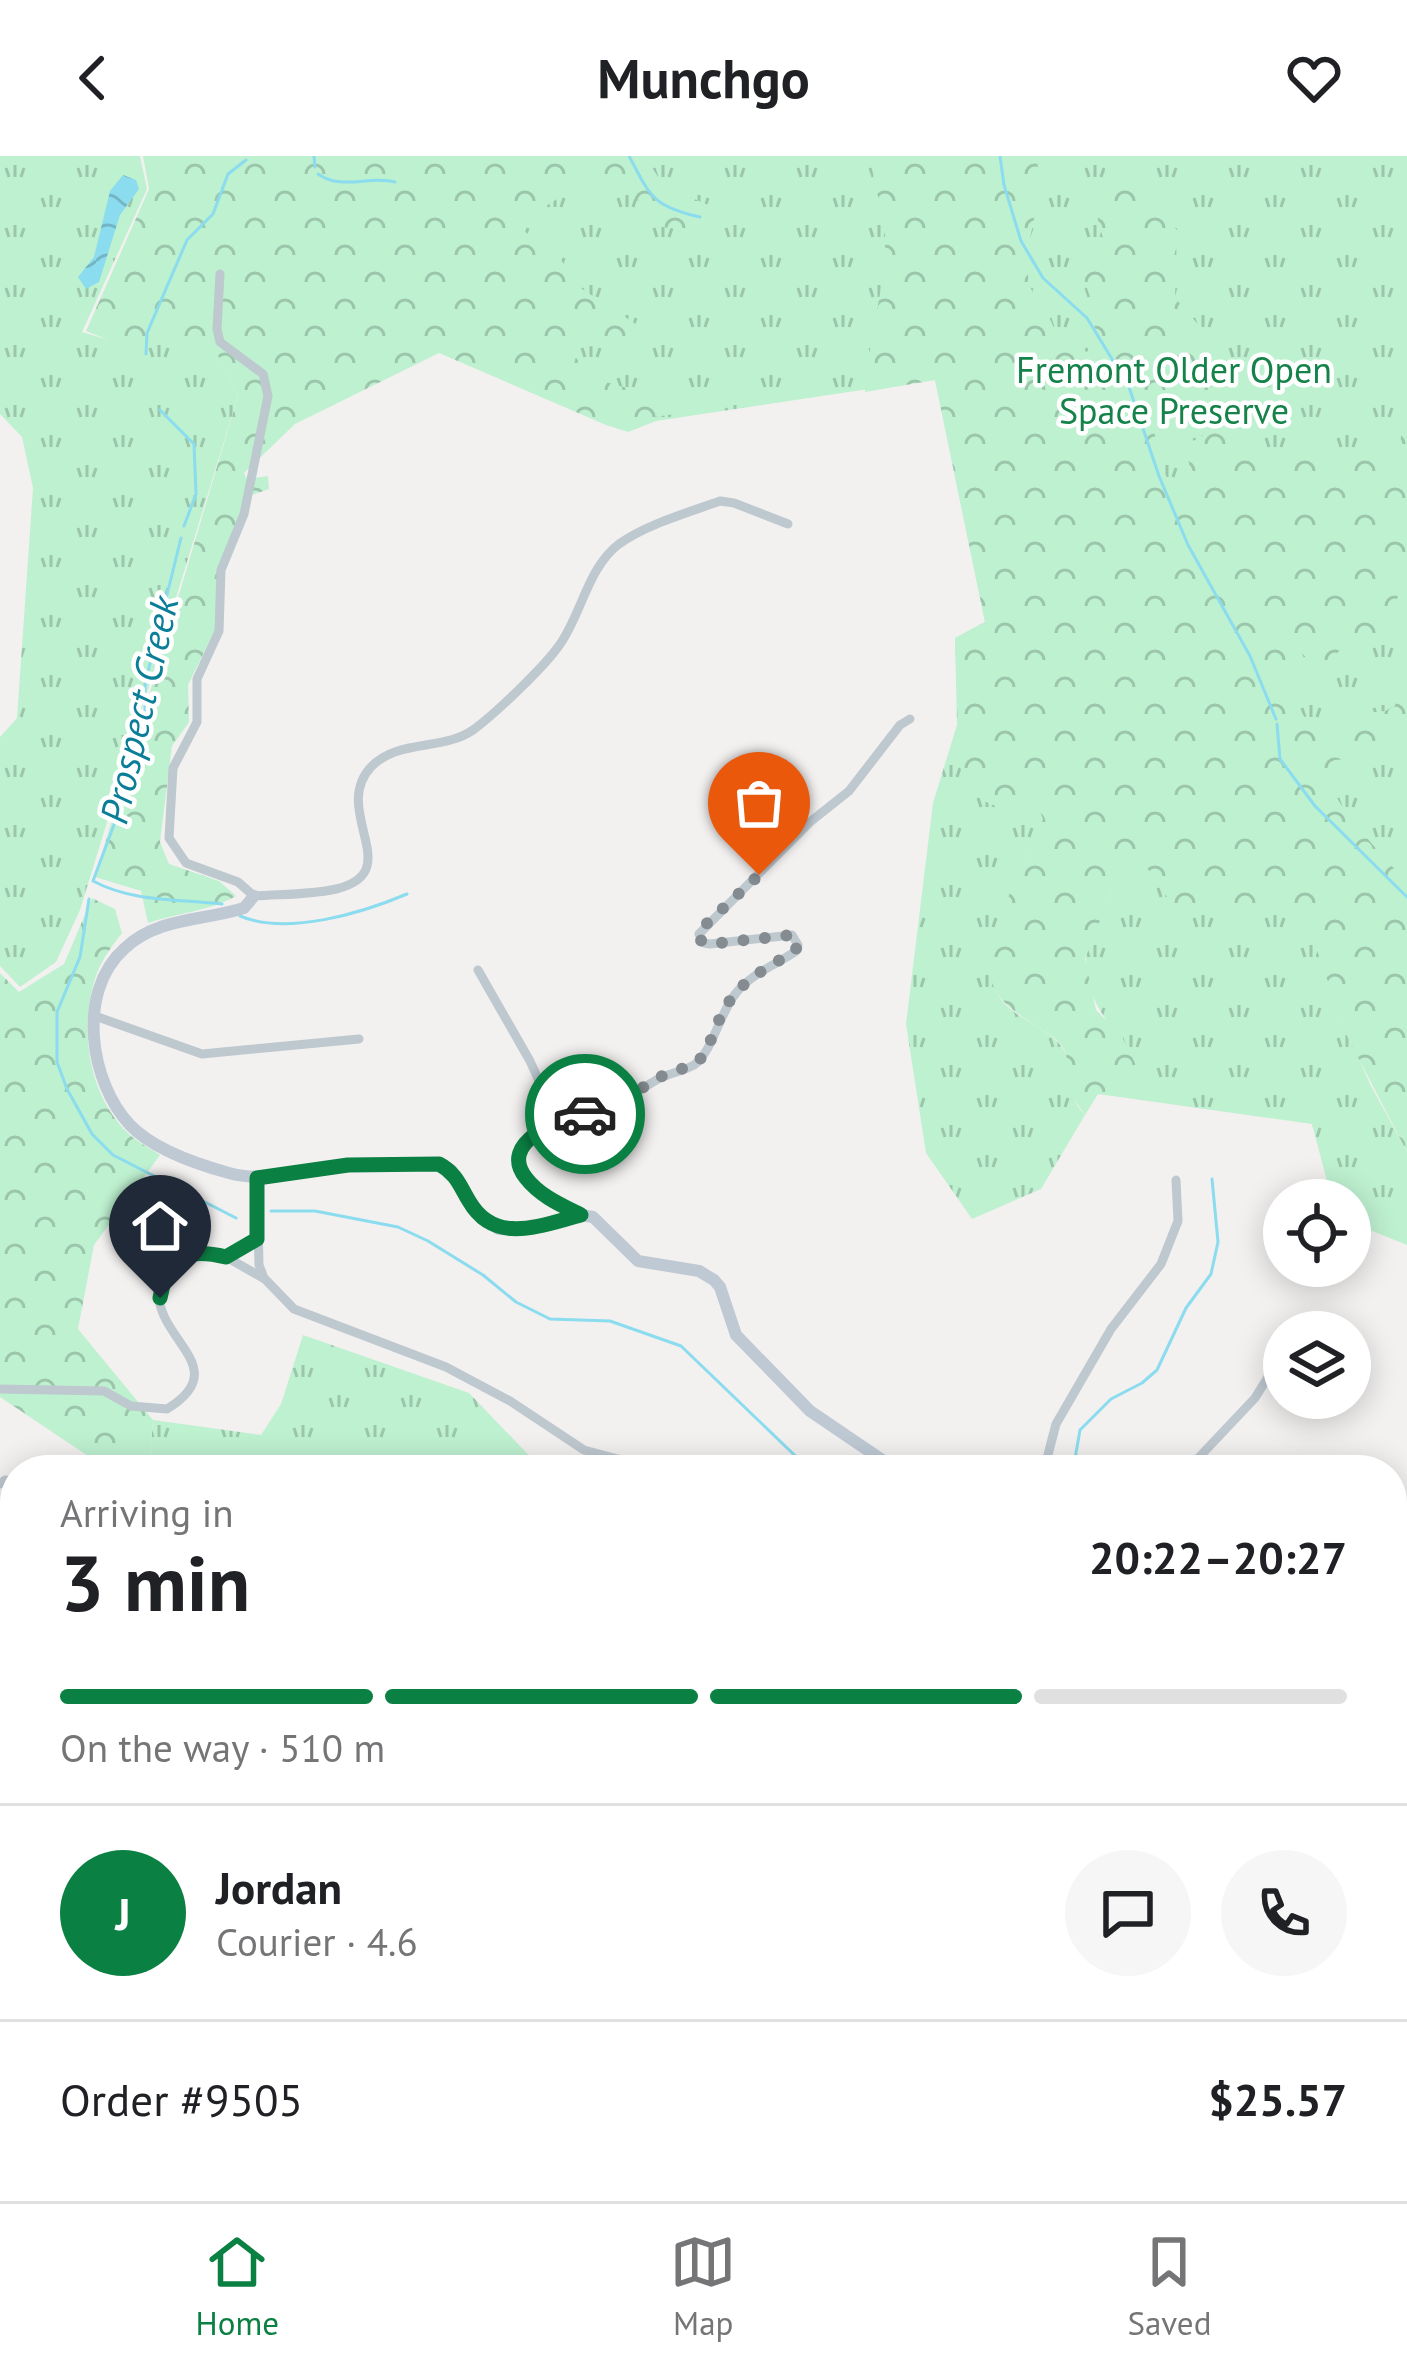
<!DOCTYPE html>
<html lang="en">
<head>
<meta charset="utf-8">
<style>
	:root { --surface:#fff; --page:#f6f6f6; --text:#202124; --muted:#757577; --line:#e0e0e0; --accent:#0b8043 }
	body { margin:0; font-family:"PT Sans",sans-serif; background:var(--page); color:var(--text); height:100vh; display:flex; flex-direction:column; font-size:45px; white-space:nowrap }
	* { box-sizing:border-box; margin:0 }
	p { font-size:39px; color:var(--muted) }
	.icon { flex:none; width:66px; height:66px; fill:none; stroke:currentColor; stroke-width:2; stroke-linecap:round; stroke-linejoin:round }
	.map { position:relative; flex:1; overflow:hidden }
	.details { position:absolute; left:0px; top:1299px; width:1407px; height:747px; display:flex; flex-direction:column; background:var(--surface); border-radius:48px 48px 0 0; box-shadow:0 6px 30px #0003 }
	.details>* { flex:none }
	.fabs { position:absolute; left:1263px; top:1023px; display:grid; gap:24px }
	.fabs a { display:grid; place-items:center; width:108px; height:108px; border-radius:50%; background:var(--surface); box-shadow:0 6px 30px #0003; font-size:60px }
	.pin { position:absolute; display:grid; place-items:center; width:102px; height:102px; color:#fff; margin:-123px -51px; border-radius:50% 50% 50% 0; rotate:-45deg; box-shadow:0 0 12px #0007 }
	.pin .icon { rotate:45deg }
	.courier { position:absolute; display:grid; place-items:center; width:120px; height:120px; margin:-60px; border:9px solid #0b8043; border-radius:50%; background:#fff; color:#222; box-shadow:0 3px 15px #0007 }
	.head em { font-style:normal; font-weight:800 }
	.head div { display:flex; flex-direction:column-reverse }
	.head { display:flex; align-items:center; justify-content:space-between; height:204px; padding:0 60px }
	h1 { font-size:78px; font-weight:800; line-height:90px }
	.bar { display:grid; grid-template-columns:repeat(4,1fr); gap:18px 12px; align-content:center; height:144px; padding:0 60px }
	.bar i { height:15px; border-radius:9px; background:var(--line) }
	.bar .selected { background:var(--accent) }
	.bar p { grid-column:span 4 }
	.line { display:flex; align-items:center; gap:30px; padding:0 60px; border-top:3px solid var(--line) }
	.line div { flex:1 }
	.round { display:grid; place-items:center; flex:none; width:126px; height:126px; border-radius:63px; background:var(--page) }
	header { display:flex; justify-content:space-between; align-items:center; height:156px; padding:0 60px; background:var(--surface); font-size:54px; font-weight:800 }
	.menu { display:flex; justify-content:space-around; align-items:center; height:168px; border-top:3px solid var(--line); background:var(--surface); font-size:33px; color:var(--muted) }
	.menu a { display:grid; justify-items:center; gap:6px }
	.menu .selected { color:var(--accent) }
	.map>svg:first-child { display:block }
	.grass { fill:url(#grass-tufts) }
	.forest { fill:url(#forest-crowns) }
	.water { fill:url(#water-waves) }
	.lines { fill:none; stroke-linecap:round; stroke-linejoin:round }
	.stream { stroke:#8adcee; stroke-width:3 }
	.street { stroke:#bec8cf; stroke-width:9 }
	.secondary { stroke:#bec9d4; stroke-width:12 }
	.done { stroke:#848b91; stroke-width:12; stroke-dasharray:0 21.6 }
	.route { stroke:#0b8043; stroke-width:15 }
	.labels { text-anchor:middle; stroke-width:9; stroke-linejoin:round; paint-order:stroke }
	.park-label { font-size:36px; fill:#158349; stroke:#fff }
	.water-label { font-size:39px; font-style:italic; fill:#0a7e98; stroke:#fff }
</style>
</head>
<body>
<header><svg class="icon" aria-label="back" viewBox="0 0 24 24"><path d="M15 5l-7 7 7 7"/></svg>Munchgo<svg class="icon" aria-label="heart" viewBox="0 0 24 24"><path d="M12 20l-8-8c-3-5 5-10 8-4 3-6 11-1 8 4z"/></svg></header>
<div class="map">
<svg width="1407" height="2045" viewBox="0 0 1407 2045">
	<defs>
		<pattern id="grass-tufts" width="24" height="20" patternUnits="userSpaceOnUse" patternTransform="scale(3)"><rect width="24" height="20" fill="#bef1d0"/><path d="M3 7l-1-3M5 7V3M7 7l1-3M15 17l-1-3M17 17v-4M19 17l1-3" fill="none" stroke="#9cc6ac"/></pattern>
		<pattern id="forest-crowns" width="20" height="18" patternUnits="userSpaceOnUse" patternTransform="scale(3)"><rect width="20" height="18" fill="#bef1d0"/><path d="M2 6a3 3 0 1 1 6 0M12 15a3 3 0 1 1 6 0" fill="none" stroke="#9cc6ac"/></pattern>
		<pattern id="water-waves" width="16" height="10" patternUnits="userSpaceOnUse" patternTransform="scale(3)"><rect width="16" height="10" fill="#8adcee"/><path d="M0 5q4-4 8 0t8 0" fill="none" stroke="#73b5c4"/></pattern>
	</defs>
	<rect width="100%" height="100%" fill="#f3f0f0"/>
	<g class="grass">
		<polygon points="0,0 140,0 147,33 82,176 116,186 140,98 213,188 238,240 80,754 56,806 20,831 0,810 0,581 17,562 33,332 22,281 0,258"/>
		<path d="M552 0H1407V849L1340 860 1370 928 1407 996V1089L1350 1066V1044H1332L1312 968 1141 944C1144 889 1084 862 1086 805 1086 780 1104 755 1112 733L1027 697C1013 735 972 811 1003 846 1019 864 1048 872 1062 891 1077 912 1060 933 1085 959L1041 1033 972 1063 926 997 906 868 933 647 957 569 955 482 985 466 935 223 656 265 628 276 606 269 494 70Z"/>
		<polygon points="303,1179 469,1237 543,1314 149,1314 153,1264 261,1279 281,1248"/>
		<polygon points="15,1574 15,1654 0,1656 0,1576"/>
		<polygon points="0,1682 15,1722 15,1902 0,1886"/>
		<polygon points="66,2031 287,2031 287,2045 64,2045"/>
	</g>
	<g class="forest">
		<path d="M143 0H644L665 31 711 50V63C698 77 674 73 657 70 648 61 640 49 631 39 598 6 555 46 525 64L524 75 558 100 582 133 651 178 647 187 631 197 577 188 572 196C597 235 629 231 671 238L676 248 674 258 606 269 439 197 295 268 244 317 247 323 268 320 269 333 249 340 219 413 215 474 188 529 189 566 172 590 160 686 169 708 219 725 236 740C209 755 178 757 148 767L141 735 95 721 238 240 212 187H116L86 175 149 33Z"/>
		<path d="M873 0H1034C1052 32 1018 89 1030 130 1034 142 1044 152 1050 163 1057 178 1062 194 1078 200L1088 195 1097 162 1080 111 1104 86 1095 53 1106 24 1104 0H1137L1148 45 1177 74 1175 142 1203 174 1213 225 1207 237 1158 266 1154 275 1164 316 1178 342H1192L1196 334 1185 292C1219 261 1240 276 1265 307L1277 306 1303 291 1314 293 1330 309C1347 311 1358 308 1370 296L1394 295 1400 288 1407 238V409C1392 433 1402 460 1389 475L1349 482 1328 509 1315 511 1300 495H1294C1278 525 1297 556 1319 577L1336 571 1346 559 1385 555 1395 550 1397 525 1407 508V594L1393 589 1381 590 1368 602 1334 604 1330 614C1335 623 1333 633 1337 642 1351 667 1387 704 1407 727V996L1347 880 1304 757C1278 739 1246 762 1219 762 1204 762 1188 751 1172 748L1148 713 1133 717 1112 733 1085 803 1096 854 1121 879 1132 901 1141 920V944L1098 938 1085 959 1062 926C1063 918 1068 905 1066 898 1061 875 1004 861 993 829 980 790 1026 700 1043 663L1039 653C976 659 953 629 957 568 959 540 955 510 955 482L985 466 935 224 865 236C868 183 887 129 885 75 884 50 869 24 873 0Z"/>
		<path d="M92 742 115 753 122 777C113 789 102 803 97 817 78 869 87 939 129 978 137 986 150 992 160 999L94 1089 78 1173 153 1264 149 1314H92L88 1300 0 1241V817L19 836 64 808Z"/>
	</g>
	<polygon class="water" points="123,19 136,24 139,33 120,59 99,126 86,133 78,121 94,101 110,35"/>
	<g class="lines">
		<g class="stream">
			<polyline points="314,0 315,11"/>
			<path d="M629 0C651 41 652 50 700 61"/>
			<polyline points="1000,0 1004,29 1021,85 1043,122 1087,162 1129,231 1159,320 1188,389 1250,500 1276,563"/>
			<path d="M318 18C342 35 369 19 395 26"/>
			<polyline points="146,198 147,177 187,84 213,58 228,18 246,4"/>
			<polyline points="160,254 194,288 196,338 184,370"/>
			<path d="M181 382 145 528V563L120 616 115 666 93 725C132 746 178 743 222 748"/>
			<polyline points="1277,568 1280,603 1315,650 1407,741"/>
			<polyline points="89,743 80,801 57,856 57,906 67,933 92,978 113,999 236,1062"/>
			<path d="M240 760C287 780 362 757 407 738"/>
			<polyline points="271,1055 315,1055 398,1071 428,1085 483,1119 516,1146 550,1163 610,1165 681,1190 810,1314"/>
			<polyline points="1073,1314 1080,1274 1111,1243 1142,1227 1157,1214 1186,1152 1211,1118 1218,1086 1212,1023"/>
			<polyline points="1392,1547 1407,1545"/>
			<polyline points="0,1831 2,1846 15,1848"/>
			<polyline points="1392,1910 1407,1864"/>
			<polyline points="91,2031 91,2045"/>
			<polyline points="1304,2045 1318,2031"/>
		</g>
		<g class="street">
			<path d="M220 118 217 173 220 186 263 218 268 240 244 358 221 414 219 475 197 523V566L173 612 169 682 186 707 238 726 254 740C280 738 310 739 336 733 408 716 330 655 371 611 397 583 443 595 473 574 495 558 542 513 558 491 581 461 587 412 619 388 647 368 687 357 720 345L734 347 788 368"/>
			<polyline points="478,814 530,905 557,965"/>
			<polyline points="95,860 202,898 359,883"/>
			<polyline points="257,1021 259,1109 264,1122 294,1153 446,1211 510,1245 584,1294 633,1307 686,1306 721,1314"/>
			<path d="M581 1059C557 1047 521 1033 520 1003 535 963 567 965 603 954 623 948 641 932 660 922 670 917 684 915 694 909 712 897 720 856 736 837 752 817 776 809 796 795L798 789 792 779 710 788 704 787 699 778 810 666 849 635 900 569 910 563"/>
			<polyline points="226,1101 263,1122"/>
			<path d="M0 1233 104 1235 131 1250 167 1253C222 1219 180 1195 164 1160 143 1113 186 1091 226 1101L257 1083"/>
			<polyline points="1044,1314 1056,1268 1111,1173 1161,1108 1178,1065 1176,1024"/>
			<polyline points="1187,1314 1255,1242 1284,1195"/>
			<polyline points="0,1328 5,1324 15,1325"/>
			<polyline points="1392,1427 1407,1437"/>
			<polyline points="0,1498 15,1494"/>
			<polyline points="1396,1525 1407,1515"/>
			<polyline points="1392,1779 1407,1777"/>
			<polyline points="1392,1957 1407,1956"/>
			<polyline points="804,2031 809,2045"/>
			<polyline points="989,2031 1001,2045"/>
			<polyline points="386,2045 386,2031"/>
			<polyline points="1148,2045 1165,2031"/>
		</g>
		<g class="secondary">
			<path d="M254 740 244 752C204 765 157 761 124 793 76 836 90 927 130 969 154 994 196 1008 229 1017 267 1028 309 1012 347 1009 378 1006 409 1008 439 1008L451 1014 482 1063 499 1073 523 1074 581 1059 593 1061 638 1105 699 1115 714 1124 720 1131 736 1179 810 1255 897 1314"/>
			<polyline points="1392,1523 1407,1537"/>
		</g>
	</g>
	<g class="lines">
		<polyline class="done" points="585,958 607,953 662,920 695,908 705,898 724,852 736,837 749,823 796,794 797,783 792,779 710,788 700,784 698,778 704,770 759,719"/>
		<path class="route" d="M160 1142C168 1100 186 1091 226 1101L257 1083V1022L348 1009 439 1008C456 1017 460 1030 469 1045 495 1090 541 1069 581 1059 561 1049 540 1040 526 1022 497 986 561 962 585 958"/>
	</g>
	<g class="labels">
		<g class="park-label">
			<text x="1174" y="227">Fremont Older Open<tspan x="1174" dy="41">Space Preserve</tspan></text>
		</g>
		<g class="water-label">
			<text transform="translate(139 554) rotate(-77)" y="14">Prospect Creek</text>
		</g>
	</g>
</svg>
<div class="fabs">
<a><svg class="icon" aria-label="locate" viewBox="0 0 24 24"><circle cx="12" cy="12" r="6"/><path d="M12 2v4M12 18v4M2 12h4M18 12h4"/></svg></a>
<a><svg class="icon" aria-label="layers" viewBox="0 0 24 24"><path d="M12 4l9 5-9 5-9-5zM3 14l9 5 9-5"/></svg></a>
</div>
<div class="pin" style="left:759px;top:719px;background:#ea580c"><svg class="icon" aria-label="bag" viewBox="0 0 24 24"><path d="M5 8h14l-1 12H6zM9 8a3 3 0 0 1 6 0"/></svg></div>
<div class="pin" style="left:160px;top:1142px;background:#1f2937"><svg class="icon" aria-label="home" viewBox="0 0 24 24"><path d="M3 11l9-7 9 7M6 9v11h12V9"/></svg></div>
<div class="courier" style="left:585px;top:958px"><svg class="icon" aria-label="car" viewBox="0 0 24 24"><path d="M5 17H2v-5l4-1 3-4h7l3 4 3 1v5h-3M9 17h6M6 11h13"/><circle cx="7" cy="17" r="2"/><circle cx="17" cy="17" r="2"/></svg></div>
<section class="details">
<div class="head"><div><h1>3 min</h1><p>Arriving in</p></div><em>20:22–20:27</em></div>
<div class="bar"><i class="selected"></i><i class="selected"></i><i class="selected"></i><i></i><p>On the way · 510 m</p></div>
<div class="line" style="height:216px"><b class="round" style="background:var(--accent);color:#fff">J</b><div><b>Jordan</b><p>Courier · 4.6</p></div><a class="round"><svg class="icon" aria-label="chat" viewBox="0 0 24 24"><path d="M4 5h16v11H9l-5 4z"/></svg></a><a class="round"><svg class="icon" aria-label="phone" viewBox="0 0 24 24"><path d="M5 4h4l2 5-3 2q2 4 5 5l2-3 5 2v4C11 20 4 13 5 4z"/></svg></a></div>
<div class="line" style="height:156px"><div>Order #9505</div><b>$25.57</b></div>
</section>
</div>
<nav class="menu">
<a class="selected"><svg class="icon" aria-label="home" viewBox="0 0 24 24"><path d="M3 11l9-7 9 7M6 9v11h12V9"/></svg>Home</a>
<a><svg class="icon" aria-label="map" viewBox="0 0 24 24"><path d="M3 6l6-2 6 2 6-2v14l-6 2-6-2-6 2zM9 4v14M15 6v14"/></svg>Map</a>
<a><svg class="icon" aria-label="saved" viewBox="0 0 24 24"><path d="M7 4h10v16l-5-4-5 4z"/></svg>Saved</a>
</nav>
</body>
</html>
